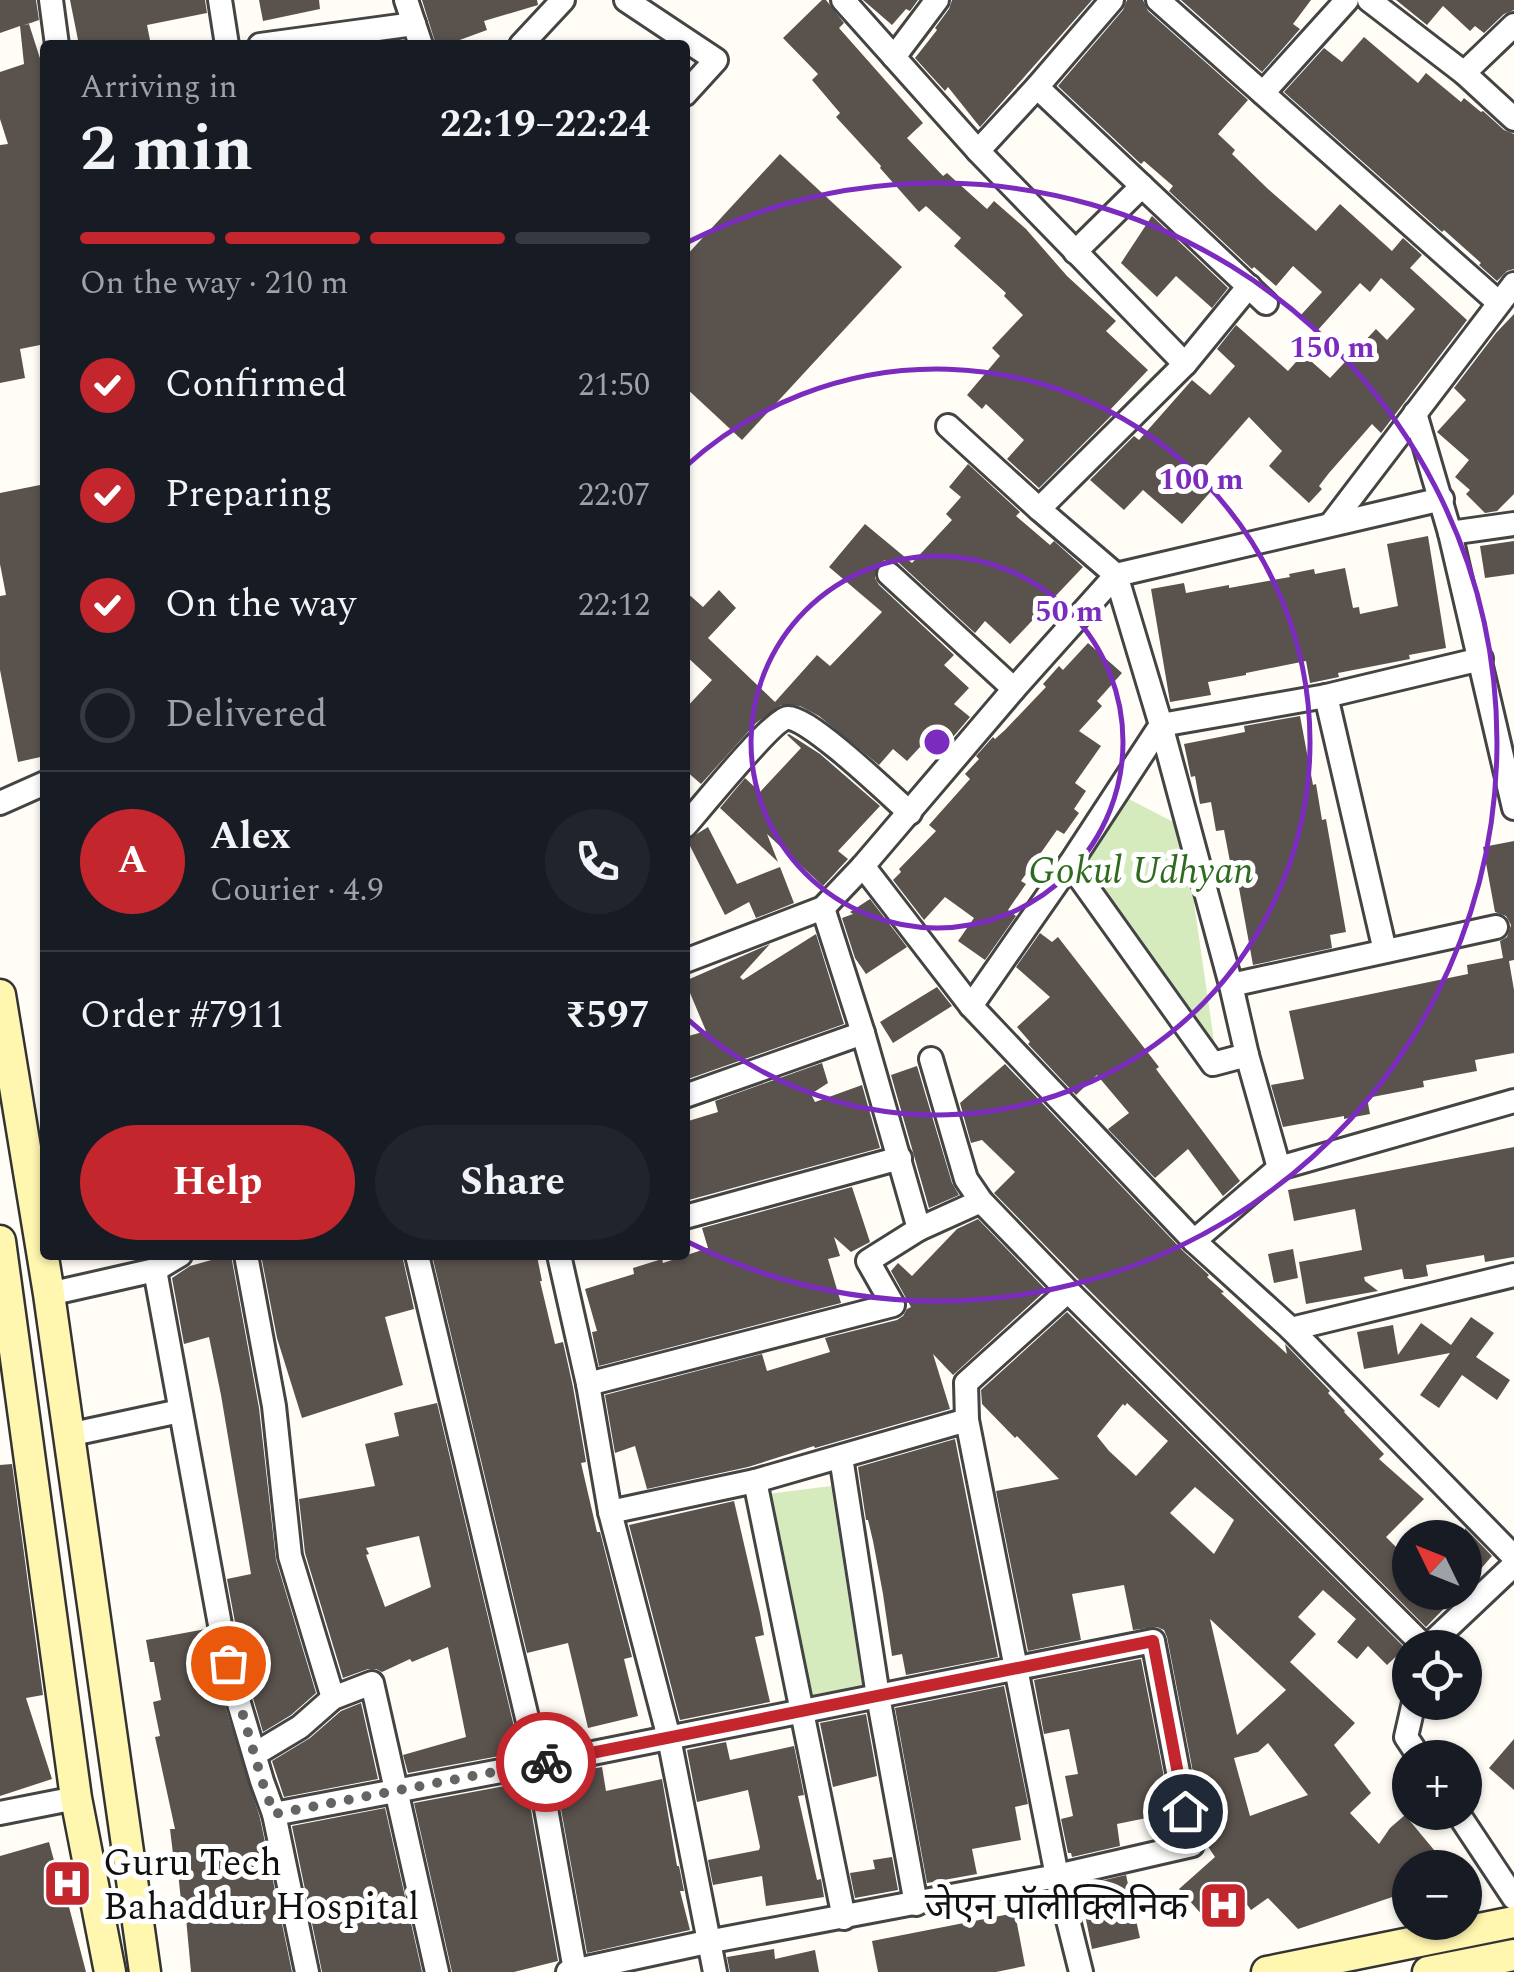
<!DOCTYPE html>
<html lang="en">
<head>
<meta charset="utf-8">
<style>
	:root { --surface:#171b24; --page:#20242c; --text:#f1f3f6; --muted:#9ea1a6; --line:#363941; --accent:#c4262e }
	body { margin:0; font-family:Spectral,"Noto Sans Devanagari",serif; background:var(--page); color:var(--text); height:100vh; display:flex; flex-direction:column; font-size:38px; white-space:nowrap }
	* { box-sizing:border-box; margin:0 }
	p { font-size:32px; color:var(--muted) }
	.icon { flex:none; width:55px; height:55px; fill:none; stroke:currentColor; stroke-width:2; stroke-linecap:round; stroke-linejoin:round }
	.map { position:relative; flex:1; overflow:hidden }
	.sheet { position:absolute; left:40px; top:40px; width:650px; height:1220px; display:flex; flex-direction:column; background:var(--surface); border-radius:10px; box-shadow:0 2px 8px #0004 }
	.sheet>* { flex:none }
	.needle { width:65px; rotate:313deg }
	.fabs { position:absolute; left:1392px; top:1520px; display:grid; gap:20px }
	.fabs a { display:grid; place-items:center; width:90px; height:90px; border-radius:50%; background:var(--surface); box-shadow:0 2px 8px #0004; font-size:50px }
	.pin { position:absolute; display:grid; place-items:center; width:85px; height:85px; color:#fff; margin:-42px; border:5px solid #fff; border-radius:50%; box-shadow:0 2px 10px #0007 }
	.courier { position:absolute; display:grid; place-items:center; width:100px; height:100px; margin:-50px; border:8px solid #c4262e; border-radius:50%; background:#fff; color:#222; box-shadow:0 2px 12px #0007 }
	.summary em { font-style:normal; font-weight:700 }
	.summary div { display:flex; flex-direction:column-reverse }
	.summary { display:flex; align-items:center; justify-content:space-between; height:170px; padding:0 40px }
	h1 { font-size:65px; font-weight:700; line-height:75px }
	.bar { display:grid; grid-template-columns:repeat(4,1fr); gap:15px 10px; align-content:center; height:120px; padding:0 40px }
	.bar i { height:12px; border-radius:8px; background:var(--line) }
	.bar .current { background:var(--accent) }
	.bar p { grid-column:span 4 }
	.line { display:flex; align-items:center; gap:25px; padding:0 40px; border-top:2px solid var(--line) }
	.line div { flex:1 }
	.round { display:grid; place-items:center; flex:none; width:105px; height:105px; border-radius:52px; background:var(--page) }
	ol { padding:0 40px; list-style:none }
	li { display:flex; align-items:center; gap:30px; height:110px }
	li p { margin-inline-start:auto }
	li .icon { padding:10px; border-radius:50%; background:var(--accent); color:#fff; stroke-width:4 }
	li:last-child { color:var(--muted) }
	li i { width:55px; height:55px; border:5px solid var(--line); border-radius:50% }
	.button { display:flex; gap:20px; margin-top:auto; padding:20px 40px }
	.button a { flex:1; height:115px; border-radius:60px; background:var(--accent); color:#fff; font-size:40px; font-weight:700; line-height:115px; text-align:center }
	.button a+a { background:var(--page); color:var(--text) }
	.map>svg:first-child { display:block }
	.green { fill:#d5ebbd }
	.building { fill:#5a524d; fill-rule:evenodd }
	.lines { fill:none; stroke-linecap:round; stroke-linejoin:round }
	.minor-casing { stroke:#444; stroke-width:28 }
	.secondary-casing { stroke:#333; stroke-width:35 }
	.minor { stroke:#fff; stroke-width:22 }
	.secondary { stroke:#fff6b0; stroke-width:30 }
	.done { stroke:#646461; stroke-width:10; stroke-dasharray:0 18 }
	.route { stroke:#c4262e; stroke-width:12 }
	.ring { fill:none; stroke:#7b2cbf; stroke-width:5 }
	.labels { text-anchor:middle; stroke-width:10; stroke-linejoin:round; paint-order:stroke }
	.park-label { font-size:38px; font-style:italic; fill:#2f6b1f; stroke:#fff }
	.poi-label { font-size:38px; fill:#111; stroke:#fff; text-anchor:start }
	.centre { fill:#7b2cbf; stroke:#fff; stroke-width:5 }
	.ring-label { font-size:30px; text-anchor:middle; font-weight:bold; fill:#7b2cbf; stroke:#fff; stroke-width:10; stroke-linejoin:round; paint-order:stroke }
</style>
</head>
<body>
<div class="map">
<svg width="1514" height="1972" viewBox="0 0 1514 1972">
	<rect width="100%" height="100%" fill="#fffdf5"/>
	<g class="green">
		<polygon points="1123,796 1183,827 1216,1055 1079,867"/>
		<polygon points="831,1486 863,1689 801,1702 761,1495"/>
	</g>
	<g class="building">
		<polygon points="0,0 36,0 39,20 22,26 29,24 45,74 45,344 20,349 25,378 0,383 0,145 8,144 0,119 0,72 24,64 20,26 0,33"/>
		<polygon points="70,0 205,0 207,13 147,25 151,45 79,45"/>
		<polygon points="259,0 319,0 320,9 263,21"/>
		<polygon points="422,0 537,0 538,5 484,21 487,30 446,45 436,45"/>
		<polygon points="822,0 826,0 844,23 839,28 923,123 907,138 943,176 947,173 987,209 994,201 1026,229 1067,276 1116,321 1106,331 1148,370 1108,412 1112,415 1039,488 1007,459 1024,440 986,404 982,409 967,395 1000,356 992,348 1023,315 1004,296 1006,293 954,246 961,238 926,206 919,212 880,168 881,166 836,117 840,113 812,80 818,74 783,38"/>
		<polygon points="863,0 918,0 910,11 906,9 892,25"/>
		<polygon points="952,0 1092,0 980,127 948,87 945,91 915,58 937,30 935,28 949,9"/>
		<polygon points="1127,0 1143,0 1148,11 1248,100 1218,134 1235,150 1232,154 1268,189 1316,231 1340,204 1392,251 1403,238 1422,255 1410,268 1467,320 1381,433 1372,424 1329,473 1319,486 1322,489 1309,503 1269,466 1282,451 1249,417 1198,475 1214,488 1182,524 1143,490 1124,510 1090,480 1134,436 1139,440 1192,380 1210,395 1235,366 1217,349 1236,325 1288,371 1303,354 1330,378 1376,329 1387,340 1415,309 1381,278 1370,292 1360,283 1317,331 1300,316 1322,292 1293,266 1276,286 1254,267 1252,269 1169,191 1173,186 1144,161 1141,164 1058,86 1123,10"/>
		<polygon points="1181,0 1311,0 1293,24 1300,29 1262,72"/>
		<polygon points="1396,0 1514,0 1514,10 1504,14 1484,33 1475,26 1470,31 1443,6 1427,25"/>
		<polygon points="1364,37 1418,83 1426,73 1461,102 1464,98 1481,112 1483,111 1504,130 1514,134 1514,269 1507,271 1497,281 1479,265 1481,263 1444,230 1442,232 1284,92 1324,48 1342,62"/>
		<polygon points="780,154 902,267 742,440 685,387 685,257"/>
		<polygon points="1152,216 1228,288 1212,308 1176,276 1157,297 1121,263"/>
		<polygon points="1514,314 1514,494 1497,511 1485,513 1466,494 1470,490 1455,477 1469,460 1437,432 1466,400 1454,388 1496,333"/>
		<polygon points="968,464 1020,512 1016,516 1050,545 1054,541 1083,567 1010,644 985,621 975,633 898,562 885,560 877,565 875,578 879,585 954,655 944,665 969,688 954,704 970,717 953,737 948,733 930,756 920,747 907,761 893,749 879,765 819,716 800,706 781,705 756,723 701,784 685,770 685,709 712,680 685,655 685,591 703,607 719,590 736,608 708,638 775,702 817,655 830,666 882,612 829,567 865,524 912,563 952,520 946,514 961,497 949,487"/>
		<polygon points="45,484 45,756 18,762 0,670 0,596 6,595 0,564 0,493"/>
		<polygon points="1428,536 1446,648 1409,655 1410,659 1338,673 1339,677 1310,683 1306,661 1246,673 1246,675 1208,682 1211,695 1170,702 1151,589 1184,583 1186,593 1229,585 1229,588 1290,577 1289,574 1314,569 1315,574 1345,568 1353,608 1359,607 1360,614 1398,606 1387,544"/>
		<polygon points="1514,541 1514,574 1485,578 1480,546"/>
		<polygon points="1088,643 1122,673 1097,701 1102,706 1079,731 1101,746 1075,783 1086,791 1074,809 1079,813 1064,834 1057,830 1021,881 1026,884 1008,910 1016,916 985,960 958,941 974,918 945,897 924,920 893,880 901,872 899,869 936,831 929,825 970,779 965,774 979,759 976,756 993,737 995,739 1005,730 1046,687 1043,684 1059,666 1063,670"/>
		<polygon points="1300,716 1313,785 1316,784 1322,820 1326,819 1346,932 1330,935 1332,948 1253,965 1239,888 1235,888 1224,830 1216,831 1211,802 1200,804 1195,776 1191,777 1184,744 1245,732 1244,726"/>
		<polygon points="789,734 820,754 880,806 838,851 848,859 823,886 767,834 778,862 720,808 745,778 760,792 801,748 787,735"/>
		<polygon points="708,827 737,884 780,867 794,903 756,918 749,902 725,915 687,840"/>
		<polygon points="1514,841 1514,960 1509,961 1514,990 1514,1053 1475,1060 1477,1071 1423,1081 1424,1087 1367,1098 1370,1114 1344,1119 1344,1116 1283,1127 1271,1085 1304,1079 1289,1011 1468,974 1467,965 1503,958 1500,941 1507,937 1511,925 1506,916 1495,912 1483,847"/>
		<polygon points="870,899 907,947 866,974 855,958 842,918 853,914 850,912"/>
		<polygon points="1040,933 1052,942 1058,937 1159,1067 1156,1069 1240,1181 1223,1196 1188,1149 1155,1178 1108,1129 1129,1113 1097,1075 1076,1095 1028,1044 1030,1042 1017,1027 1050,997 1016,967"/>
		<polygon points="816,934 844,1024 685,1080 685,1037 706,1031 685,981 770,944 740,977 743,980"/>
		<polygon points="937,987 952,1006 893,1043 880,1022"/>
		<polygon points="822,1063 828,1083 811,1094 815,1102 862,1085 880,1148 685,1201 685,1122 718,1112 715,1101"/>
		<polygon points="1005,1064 1183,1251 1209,1275 1207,1277 1224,1292 1221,1293 1287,1354 1285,1344 1330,1391 1328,1393 1345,1411 1344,1412 1384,1454 1379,1459 1424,1499 1386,1537 1410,1561 1410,1592 1460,1592 1426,1627 1079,1280 994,1193 1015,1172 982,1140 971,1143 960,1103"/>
		<polygon points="917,1066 952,1183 959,1195 929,1208 891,1075"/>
		<polygon points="1514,1147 1514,1257 1485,1262 1484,1255 1426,1265 1428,1276 1412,1279 1404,1279 1402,1269 1364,1277 1365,1281 1378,1291 1306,1304 1299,1262 1362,1250 1355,1209 1294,1221 1288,1190"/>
		<polygon points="852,1187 870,1242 851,1252 834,1237 840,1256 828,1259 841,1303 599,1366 592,1332 597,1331 585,1289 634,1274 633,1268 662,1259 663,1263 708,1248 702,1228"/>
		<polygon points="978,1219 1046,1290 953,1375 933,1354 950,1409 815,1448 814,1446 748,1467 647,1489 635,1446 615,1453 605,1395 762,1354 767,1371 830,1352 825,1338 897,1320 903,1316 907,1309 911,1307 891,1271 898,1263 912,1276 957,1229"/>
		<polygon points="1293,1249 1298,1278 1274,1283 1268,1254"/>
		<polygon points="229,1255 231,1255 259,1408 276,1560 316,1693 291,1715 263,1732 242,1660 227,1579 251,1574 221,1395 209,1337 184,1344 172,1278 190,1266"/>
		<polygon points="261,1255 402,1255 414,1309 385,1317 403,1385 302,1418 277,1338"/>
		<polygon points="432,1255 521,1255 522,1260 537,1256 542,1281 540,1281 555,1344 563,1342 573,1387 586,1462 581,1463 597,1532 600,1532 632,1657 624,1659 638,1716 588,1728 568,1643 527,1653"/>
		<path d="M1067 1312 1405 1648 1387 1665 1368 1646 1357 1659 1337 1642 1356 1619 1323 1590 1298 1617 1316 1634 1290 1662 1355 1723 1334 1745 1371 1793 1350 1813 1379 1844 1390 1828 1405 1815 1449 1868H1410V1891L1298 1929 1268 1898 1251 1910 1243 1899 1212 1926 1179 1889 1215 1857 1207 1845 1167 1637 1164 1630 1157 1627 1133 1630 1124 1585 1072 1594 1081 1640 1028 1651 996 1491 1059 1479 1017 1436 1015 1438 982 1404 981 1390ZM1127 1403 1168 1441 1136 1476 1109 1451 1097 1436 1123 1404 1125 1406ZM1195 1487 1234 1520 1214 1554 1170 1513ZM1210 1619 1286 1690 1237 1735ZM1268 1743 1308 1795 1250 1816 1234 1758 1258 1752Z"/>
		<polygon points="1471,1317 1494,1333 1476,1357 1510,1380 1497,1400 1462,1375 1439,1408 1420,1395 1450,1353 1364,1369 1357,1332 1393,1325 1398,1355 1421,1323 1451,1345"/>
		<path d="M437 1403 520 1752 408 1773 403 1755 466 1737 448 1647 412 1662 410 1659 382 1672 376 1669H368L343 1678 305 1553 299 1499 375 1486 365 1444 399 1436 394 1413ZM419 1536 431 1587 385 1607 366 1555 369 1554 366 1548Z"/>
		<polygon points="955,1439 998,1657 906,1675 902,1654 892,1656 883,1594 873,1541 868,1520 866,1520 858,1467"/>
		<polygon points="12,1464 43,1695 26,1698 52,1779 0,1796 0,1465"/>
		<polygon points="734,1501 760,1613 764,1635 755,1637 770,1702 680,1720 629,1525"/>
		<polygon points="1465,1528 1492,1556 1465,1587"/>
		<polygon points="206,1629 213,1667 260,1818 292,1972 191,1972 186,1918 183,1919 176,1854 173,1854 170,1829 175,1829 155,1737 160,1736 153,1702 161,1700 154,1662 150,1662 146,1640"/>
		<polygon points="1141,1659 1171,1813 1117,1824 1120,1846 1072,1857 1071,1853 1068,1853 1061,1819 1073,1816 1065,1776 1078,1774 1069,1729 1044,1734 1034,1680"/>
		<polygon points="1004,1686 1028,1804 1015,1807 1021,1840 972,1849 977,1874 927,1883 895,1708"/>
		<polygon points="361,1703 378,1779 284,1797 272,1761 310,1738 341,1711"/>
		<polygon points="866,1714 877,1776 833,1787 820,1723"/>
		<polygon points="1514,1739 1514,1790 1489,1768"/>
		<polygon points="726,1742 730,1760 794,1746 804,1795 798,1796 817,1880 821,1879 824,1897 766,1906 762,1876 713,1885 708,1860 759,1850 760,1847 748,1790 697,1802 687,1750"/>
		<polygon points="602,1767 606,1791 662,1779 677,1866 679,1866 684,1891 680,1891 690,1930 587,1953 555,1776"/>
		<polygon points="526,1782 558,1961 514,1972 452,1972 414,1803"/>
		<polygon points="385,1808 422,1972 322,1972 292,1826"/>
		<polygon points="49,1842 60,1883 64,1882 70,1902 68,1903 86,1972 0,1972 0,1856"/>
		<polygon points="892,1857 898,1890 855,1898 850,1873 875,1869 873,1860"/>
		<polygon points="1126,1875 1140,1938 1092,1949 1079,1886"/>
		<polygon points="1015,1913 1025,1966 996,1972 878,1972 872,1941"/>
		<polygon points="774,1949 775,1959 815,1950 819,1972 730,1972 727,1957"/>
	</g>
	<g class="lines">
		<defs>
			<g id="minor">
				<polyline points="51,0 57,45"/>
				<polyline points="220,0 227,45"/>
				<polyline points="406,0 421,45"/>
				<polyline points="626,0 716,60 685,94"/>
				<polyline points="843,0 978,151 1185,364 1039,509"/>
				<polyline points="1158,0 1499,303"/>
				<polyline points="1369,0 1464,73 1514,119"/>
				<polyline points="260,45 414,24"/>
				<polyline points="521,45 563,0"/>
				<polyline points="894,57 937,0"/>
				<polyline points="1464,73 1514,25"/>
				<polyline points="1037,87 1266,303"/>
				<polyline points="1263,93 1347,0"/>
				<polyline points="978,151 1037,87 1112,0"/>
				<polyline points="1075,252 1142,186"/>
				<polyline points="1185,364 1249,286"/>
				<polyline points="1415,413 1450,533 1514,808"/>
				<polyline points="948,426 1039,509 1116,575 1161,725 1231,985 1247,1055 1279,1168"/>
				<polyline points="1331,524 1514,284"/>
				<polyline points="1450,533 1514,524"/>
				<polyline points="889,574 1014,689"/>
				<polyline points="1326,696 1385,951"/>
				<polyline points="0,803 45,783"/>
				<path d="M685 826C701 808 771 721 787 718 806 714 892 797 910 813"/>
				<polyline points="1070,864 1213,1064 1247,1055"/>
				<polyline points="863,866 971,1006 1194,1241 1291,1329 1514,1557"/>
				<polyline points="685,961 823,908 863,866 1014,689 1116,575 1442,499"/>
				<polyline points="1231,985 1496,927"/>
				<polyline points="971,1006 1070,864 1161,725 1326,696 1481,659"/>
				<polyline points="931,1059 966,1179 981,1201 1068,1291 1426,1648 1514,1565"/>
				<polyline points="685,1096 863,1033"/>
				<polyline points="685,1217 900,1158"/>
				<polyline points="919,1229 981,1201"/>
				<polyline points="1194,1241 1279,1168 1514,1101"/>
				<polyline points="246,1255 274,1406 290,1556 333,1698"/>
				<polyline points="417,1255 538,1764 575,1970"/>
				<polyline points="559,1255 588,1384 610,1512 669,1738 715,1972"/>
				<polyline points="155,1270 227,1663 262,1781 274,1814 307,1972"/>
				<polyline points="1068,1291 966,1383 967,1420 1057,1876 1081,1972"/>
				<polyline points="49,1294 155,1270 180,1255"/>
				<polyline points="1291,1329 1514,1275"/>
				<polyline points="588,1384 893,1305 868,1261 919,1229 863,1033 823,908"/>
				<polyline points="68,1435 180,1411"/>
				<polyline points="841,1457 878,1696 916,1904"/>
				<polyline points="755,1481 844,1918"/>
				<polyline points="610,1512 755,1481 967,1420"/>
				<polyline points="1414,1702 1406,1737 1420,1758"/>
				<polyline points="255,1754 300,1727 333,1698 372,1683 437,1972"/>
				<polyline points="1457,1812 1514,1898"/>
				<polyline points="0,1813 76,1798"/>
				<polyline points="274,1814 538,1764 1153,1641 1192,1845 1057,1876 707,1942 568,1972"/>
			</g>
			<g id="secondary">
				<polyline points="0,995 49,1294 145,1972"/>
				<polyline points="0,1241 76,1798 110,1972"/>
				<polyline points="1267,1972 1514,1922"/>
				<polyline points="1428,1972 1514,1955"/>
			</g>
		</defs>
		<use href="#minor" class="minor-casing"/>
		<use href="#secondary" class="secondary-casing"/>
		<use href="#minor" class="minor"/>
		<use href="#secondary" class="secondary"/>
	</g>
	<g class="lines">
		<polyline class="done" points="228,1663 262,1781 274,1814 546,1762"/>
		<polyline class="route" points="546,1762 1153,1641 1185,1811"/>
	</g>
	<g class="ring">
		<circle cx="937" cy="742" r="186"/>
		<path d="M685 467A373 373 0 1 1 685 1017"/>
		<path d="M688 242A559 559 0 1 1 688 1242"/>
	</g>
	<defs>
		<symbol id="hospital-square" viewBox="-11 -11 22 22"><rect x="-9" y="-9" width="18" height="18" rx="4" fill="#c4262e" stroke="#fff"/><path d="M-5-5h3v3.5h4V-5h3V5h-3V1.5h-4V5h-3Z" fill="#fff"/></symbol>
	</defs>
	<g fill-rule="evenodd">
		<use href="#hospital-square" x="40" y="1856" width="55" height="55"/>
		<use href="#hospital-square" x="1196" y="1878" width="55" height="55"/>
	</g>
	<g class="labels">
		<g class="park-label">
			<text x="1141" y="883">Gokul Udhyan</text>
		</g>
		<g class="poi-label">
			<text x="103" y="1875">Guru Tech<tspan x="103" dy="44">Bahaddur Hospital</tspan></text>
			<text x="1188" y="1919" text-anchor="end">जेएन पॉलीक्लिनिक</text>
		</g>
	</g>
	<circle cx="937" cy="742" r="15" class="centre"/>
	<g class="ring-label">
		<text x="1332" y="357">150 m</text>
		<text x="1201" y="489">100 m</text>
		<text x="1069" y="621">50 m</text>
	</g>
</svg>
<div class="fabs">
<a><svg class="needle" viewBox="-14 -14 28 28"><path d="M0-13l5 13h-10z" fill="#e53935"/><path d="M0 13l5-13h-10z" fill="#9ea1a6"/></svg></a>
<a><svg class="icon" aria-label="locate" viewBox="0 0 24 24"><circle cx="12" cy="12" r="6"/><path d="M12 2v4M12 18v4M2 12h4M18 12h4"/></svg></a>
<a>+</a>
<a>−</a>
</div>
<div class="pin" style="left:228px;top:1663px;background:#ea580c"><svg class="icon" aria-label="bag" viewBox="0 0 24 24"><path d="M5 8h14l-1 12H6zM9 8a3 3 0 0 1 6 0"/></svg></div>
<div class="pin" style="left:1185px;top:1811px;background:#1f2937"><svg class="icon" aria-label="home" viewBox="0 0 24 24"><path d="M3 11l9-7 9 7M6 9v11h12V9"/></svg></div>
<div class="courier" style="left:546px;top:1762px"><svg class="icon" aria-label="bike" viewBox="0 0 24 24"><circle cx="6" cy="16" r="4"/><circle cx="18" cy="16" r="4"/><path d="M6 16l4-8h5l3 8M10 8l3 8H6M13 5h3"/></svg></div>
<section class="sheet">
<div class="summary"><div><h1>2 min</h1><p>Arriving in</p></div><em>22:19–22:24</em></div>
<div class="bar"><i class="current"></i><i class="current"></i><i class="current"></i><i></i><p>On the way · 210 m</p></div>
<ol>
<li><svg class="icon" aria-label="check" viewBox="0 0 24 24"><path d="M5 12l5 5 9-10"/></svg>Confirmed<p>21:50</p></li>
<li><svg class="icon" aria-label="check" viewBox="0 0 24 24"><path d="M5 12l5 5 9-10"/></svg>Preparing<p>22:07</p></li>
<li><svg class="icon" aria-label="check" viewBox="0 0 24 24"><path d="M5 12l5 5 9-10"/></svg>On the way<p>22:12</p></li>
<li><i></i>Delivered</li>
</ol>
<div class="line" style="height:180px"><b class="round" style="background:var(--accent);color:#fff">A</b><div><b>Alex</b><p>Courier · 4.9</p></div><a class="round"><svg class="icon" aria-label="phone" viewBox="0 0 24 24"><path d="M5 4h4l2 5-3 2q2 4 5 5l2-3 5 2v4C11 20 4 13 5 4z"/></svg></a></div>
<div class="line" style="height:130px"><div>Order #7911</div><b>₹597</b></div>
<div class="button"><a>Help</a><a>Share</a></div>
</section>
</div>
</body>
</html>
